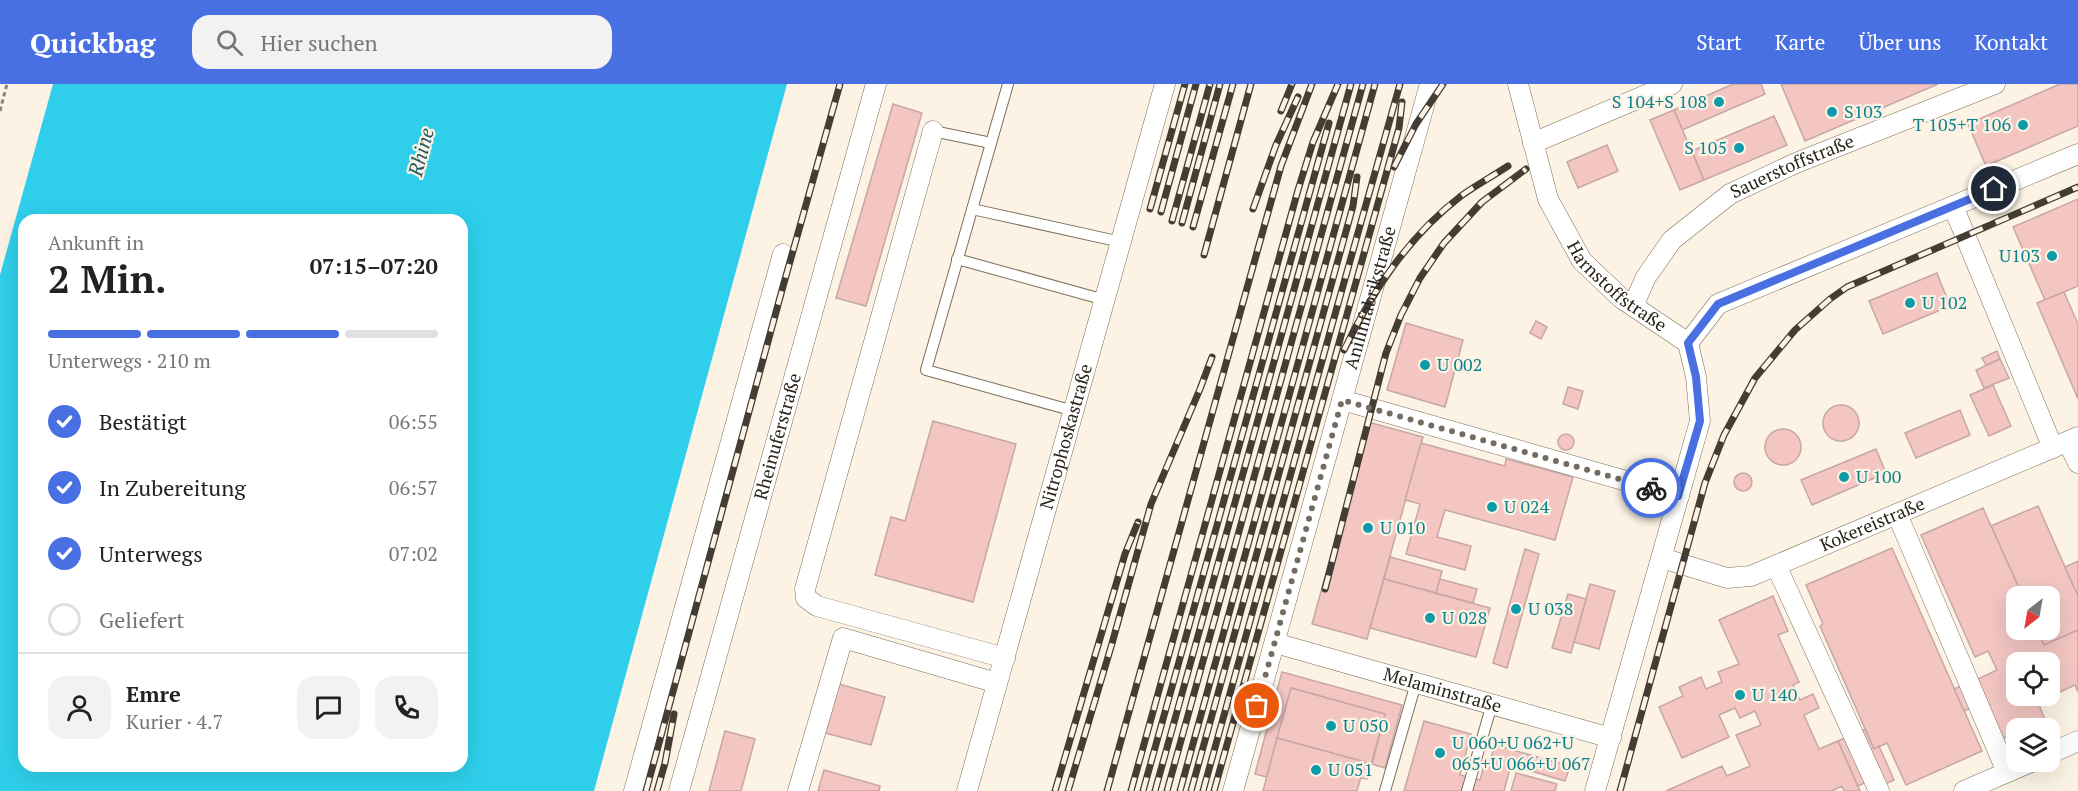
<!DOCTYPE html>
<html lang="de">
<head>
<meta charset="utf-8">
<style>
	:root { --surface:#fff; --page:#f2f2f2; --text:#222; --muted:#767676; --line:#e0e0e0; --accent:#4870e2 }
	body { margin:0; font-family:"PT Serif",serif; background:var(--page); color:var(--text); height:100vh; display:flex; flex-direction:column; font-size:22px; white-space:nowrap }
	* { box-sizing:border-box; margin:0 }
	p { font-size:20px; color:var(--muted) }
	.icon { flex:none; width:33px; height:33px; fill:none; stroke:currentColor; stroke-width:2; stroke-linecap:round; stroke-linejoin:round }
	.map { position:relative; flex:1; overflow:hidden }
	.details { position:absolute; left:18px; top:130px; width:450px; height:558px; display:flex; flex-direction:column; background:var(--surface); border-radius:18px; box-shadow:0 6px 24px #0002 }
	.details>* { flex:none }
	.needle { width:39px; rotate:211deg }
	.buttons { position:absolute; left:2006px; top:502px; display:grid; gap:12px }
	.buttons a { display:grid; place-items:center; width:54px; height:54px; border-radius:12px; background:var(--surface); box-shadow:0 6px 24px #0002; font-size:30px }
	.pin { position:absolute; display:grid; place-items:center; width:51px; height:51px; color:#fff; margin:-26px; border:3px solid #fff; border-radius:50%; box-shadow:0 2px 6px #0007 }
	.courier { position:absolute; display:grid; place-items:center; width:60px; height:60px; margin:-30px; border:4px solid #4870e2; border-radius:50%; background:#fff; color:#222; box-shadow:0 2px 8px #0007 }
	.head em { font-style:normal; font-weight:700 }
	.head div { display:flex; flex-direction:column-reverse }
	.head { display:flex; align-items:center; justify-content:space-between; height:102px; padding:0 30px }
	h1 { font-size:39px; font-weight:700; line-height:45px }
	.bar { display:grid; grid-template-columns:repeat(4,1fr); gap:9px 6px; align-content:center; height:72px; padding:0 30px }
	.bar i { height:8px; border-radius:4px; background:var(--line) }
	.bar .on { background:var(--accent) }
	.bar p { grid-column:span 4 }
	.line { display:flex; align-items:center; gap:15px; padding:0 30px; border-top:2px solid var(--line) }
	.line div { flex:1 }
	.round { display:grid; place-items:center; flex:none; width:63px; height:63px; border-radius:18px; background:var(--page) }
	ol { padding:0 30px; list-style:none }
	li { display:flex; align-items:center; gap:18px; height:66px }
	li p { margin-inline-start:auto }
	li .icon { padding:6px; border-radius:50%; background:var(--accent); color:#fff; stroke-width:4 }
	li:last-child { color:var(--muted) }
	li i { width:33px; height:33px; border:3px solid var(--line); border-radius:50% }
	header { display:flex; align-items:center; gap:36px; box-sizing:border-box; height:84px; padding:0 30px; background:var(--accent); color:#fff }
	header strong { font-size:28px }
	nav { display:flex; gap:33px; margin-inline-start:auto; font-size:21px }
	.search { width:420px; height:54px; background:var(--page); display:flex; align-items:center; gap:15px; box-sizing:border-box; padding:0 21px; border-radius:18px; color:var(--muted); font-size:22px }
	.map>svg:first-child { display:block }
	.water { fill:#2fcfec; fill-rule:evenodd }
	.building { fill:#f3c6c2; stroke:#c6a7a5; stroke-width:1.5; fill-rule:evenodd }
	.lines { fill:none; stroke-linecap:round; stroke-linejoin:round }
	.service-casing { stroke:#7d6f59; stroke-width:12 }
	.minor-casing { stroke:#7d6f59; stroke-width:21 }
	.path { stroke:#8d8579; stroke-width:3; stroke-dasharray:4.5 3; stroke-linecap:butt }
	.service { stroke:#fff; stroke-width:10 }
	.minor { stroke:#fff; stroke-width:20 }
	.rail-casing { stroke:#433d33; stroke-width:7 }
	.rail { stroke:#fcf3e4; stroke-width:4.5; stroke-dasharray:14; stroke-linecap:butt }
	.done { stroke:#746c61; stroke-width:6; stroke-dasharray:0 10.8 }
	.route { stroke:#4870e2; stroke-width:8 }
	.culture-dot { fill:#0f9aa8; stroke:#fcf3e4; stroke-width:2 }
	.labels { text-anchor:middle; stroke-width:4.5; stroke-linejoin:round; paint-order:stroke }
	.culture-label { font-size:18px; fill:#0d838f; stroke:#fcf3e4; text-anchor:start }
	.street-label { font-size:18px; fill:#2a241b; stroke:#fcf3e4 }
	.water-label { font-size:20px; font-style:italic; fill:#1b5864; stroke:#fcf3e4 }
</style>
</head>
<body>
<header>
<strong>Quickbag</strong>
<div class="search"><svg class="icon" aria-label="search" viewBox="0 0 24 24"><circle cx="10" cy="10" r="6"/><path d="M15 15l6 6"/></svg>Hier suchen</div>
<nav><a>Start</a><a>Karte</a><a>Über uns</a><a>Kontakt</a></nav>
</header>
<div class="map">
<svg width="2078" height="707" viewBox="0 0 2078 707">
	<rect width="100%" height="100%" fill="#fcf3e4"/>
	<path class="water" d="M53 0H787L594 707H0V191ZM24 136H462V682H24Z"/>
	<g class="building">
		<polygon points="1733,0 1761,0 1765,10 1682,46 1674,26"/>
		<polygon points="1781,0 1938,0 1805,57"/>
		<polygon points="2060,0 2078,0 2078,42 1986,82 1968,40"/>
		<polygon points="893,20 922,29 866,222 836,214"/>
		<polygon points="1674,26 1704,96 1680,106 1650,36"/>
		<polygon points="1774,32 1787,61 1704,96 1692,67"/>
		<polygon points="1607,61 1618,87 1578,104 1567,78"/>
		<polygon points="2078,115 2078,202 2045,216 2013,143"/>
		<polygon points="1937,189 1950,222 1883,250 1869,217"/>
		<polygon points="2064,208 2078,240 2078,315 2037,219"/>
		<polygon points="1536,237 1547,243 1541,255 1530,249"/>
		<polygon points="1406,239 1463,256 1445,323 1387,306"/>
		<polygon points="1997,267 2000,275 1986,281 1982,274"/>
		<polygon points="2000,275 2009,294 1984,304 1976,286"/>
		<polygon points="1993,301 2011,342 1989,352 1970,311"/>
		<polygon points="1568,303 1583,307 1578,325 1563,320"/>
		<circle cx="1841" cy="339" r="18"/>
		<polygon points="1960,326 1970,351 1916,374 1905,349"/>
		<polygon points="933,337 1016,360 973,518 875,491 891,433 905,437"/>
		<polygon points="1368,338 1423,353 1367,555 1312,540"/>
		<circle cx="1783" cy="363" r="18"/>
		<circle cx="1566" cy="358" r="8"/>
		<polygon points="1421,359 1505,382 1506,375 1573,393 1555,456 1445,426 1437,453 1471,462 1465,486 1406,470 1420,420 1405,416"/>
		<polygon points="1876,365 1886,389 1812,421 1801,396"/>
		<circle cx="1743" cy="398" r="9"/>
		<polygon points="2038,422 2078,512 2078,546 2044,561 2037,546 2049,546 2049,513 2023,513 1991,442"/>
		<path d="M1983 424 2023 513H2016V546H2037L2044 561 2078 546V608L2075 601 2038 618 2045 636 2024 645H2016V648L2002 655 1976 596 1997 586 1988 567 1975 573 1921 451ZM2016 579H2049V612H2016Z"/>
		<polygon points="1892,464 1982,667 1906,701 1887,659 1874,665 1820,542 1823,540 1806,501"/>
		<polygon points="1525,465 1539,470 1507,584 1493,579"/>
		<polygon points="1390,473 1442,487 1436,509 1384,495"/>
		<polygon points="2078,477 2078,512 2065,483"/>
		<polygon points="1384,495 1490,524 1476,573 1370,544"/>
		<polygon points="1440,495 1477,505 1473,519 1436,509"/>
		<polygon points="1590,500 1615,507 1599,565 1574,558"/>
		<polygon points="1568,510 1586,515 1571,569 1552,564"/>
		<polygon points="1773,512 1788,547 1778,551 1799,598 1793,601 1800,616 1813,610 1819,624 1804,631 1819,665 1838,657 1860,707 1844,707 1842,702 1832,707 1666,707 1722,682 1727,692 1750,682 1736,651 1761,641 1755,627 1740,634 1735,624 1719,631 1729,653 1682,674 1659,623 1683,612 1679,603 1701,593 1706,605 1722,598 1718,588 1739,580 1719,536"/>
		<polygon points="1282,588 1402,621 1385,684 1372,680 1385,630 1291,604 1267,693 1255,690"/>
		<polygon points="1976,596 1986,618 1964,627 1954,605"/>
		<polygon points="839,600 885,613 871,661 825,649"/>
		<polygon points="1291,604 1385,630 1367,695 1361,694 1365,678 1277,654"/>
		<polygon points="1424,637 1471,650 1460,691 1480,696 1485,678 1489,679 1495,661 1570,682 1565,697 1511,681 1504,707 1404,707"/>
		<polygon points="1865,645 1874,665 1879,662 1894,696 1880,702 1877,693 1858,702 1838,657"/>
		<polygon points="725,647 755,655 741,707 709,707"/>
		<polygon points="1277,654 1365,678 1357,707 1263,707"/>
		<polygon points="824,686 880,702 879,707 818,707"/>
		<polygon points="1516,689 1557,700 1555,707 1511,707"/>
	</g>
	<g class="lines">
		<defs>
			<g id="service">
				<polyline points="1008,0 926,286 1074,327"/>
				<polyline points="933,47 991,59"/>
				<polyline points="972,125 1121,158"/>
				<polyline points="957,175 1105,216"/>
				<polyline points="1385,707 1416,599"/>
				<polyline points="1467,707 1492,620"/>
			</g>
			<g id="minor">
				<path id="s1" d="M1518 0 1548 115 1582 177 1621 214 1688 259 1696 293 1700 337 1595 707"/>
				<polyline points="933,47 805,505 806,514 817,522 1005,574"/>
				<polyline points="1533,59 1672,0"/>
				<polyline points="1953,122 2053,364"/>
				<path id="s2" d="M1633 222 1646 193 1672 156 1730 110 1796 79 1995 0"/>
				<polyline points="1688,259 1718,220 2078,70"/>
				<polyline points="1342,316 1679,412"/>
				<polyline points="2068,358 2078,379"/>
				<polyline points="1897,430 2007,688"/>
				<path id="s3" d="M1662 474 1727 494 1751 492 2078 353"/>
				<polyline points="1776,481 1879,707"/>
				<path id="s4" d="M1275 559 1611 654"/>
				<polyline points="2049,670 2078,657"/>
				<polyline points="634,707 783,170"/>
				<path id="s5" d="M679 707 876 0"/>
				<polyline points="798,707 843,554 997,599"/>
				<path id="s6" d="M967 707 1165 0"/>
				<path id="s7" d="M1233 707 1430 0"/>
				<polyline points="1964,707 2031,678"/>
			</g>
		</defs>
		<use href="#service" class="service-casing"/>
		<use href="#minor" class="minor-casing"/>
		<polyline class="path" points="0,27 7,0"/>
		<use href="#service" class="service"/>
		<use href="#minor" class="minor"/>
		<defs>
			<g id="rail">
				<polyline points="1281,27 1292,0"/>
				<polyline points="1394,83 1416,40 1443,0"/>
				<polyline points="1150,125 1185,0"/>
				<polyline points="1253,125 1276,61 1298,13"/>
				<polyline points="1161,128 1196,0"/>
				<polyline points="1172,137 1210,0"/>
				<polyline points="1182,139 1220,0"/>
				<polyline points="1193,143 1233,0"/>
				<polyline points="1204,171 1251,0"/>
				<path d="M1344 266C1373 206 1408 153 1461 112 1476 101 1493 92 1508 82"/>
				<polyline points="1325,505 1386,269 1401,231 1420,194 1444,159 1482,118 1526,85"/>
				<polyline points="646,707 782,206 840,0"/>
				<polyline points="657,707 665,679 674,630"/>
				<polyline points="1055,707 1125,470 1138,438"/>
				<polyline points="1068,707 1111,563 1151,420 1200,305 1212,273"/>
				<polyline points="1107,707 1281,82 1312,0"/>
				<polyline points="1131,707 1298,106 1313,58 1338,0"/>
				<polyline points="1143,707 1329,39"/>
				<polyline points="1155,707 1351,0"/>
				<polyline points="1167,707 1363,0"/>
				<polyline points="1180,707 1375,0"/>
				<polyline points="1191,707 1353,122 1357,93"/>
				<polyline points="1203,707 1332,241 1400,0"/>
				<polyline points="1214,707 1399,44 1402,18"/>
				<polyline points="1620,707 1705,399 1724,351 1755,294 1795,246 1830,215 1847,203 2078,103"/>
			</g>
		</defs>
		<use href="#rail" class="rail-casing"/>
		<use href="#rail" class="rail"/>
	</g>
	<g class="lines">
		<polyline class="done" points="1257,622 1342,316 1651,404"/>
		<polyline class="route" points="1651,404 1678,412 1700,337 1696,293 1688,259 1718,220 1994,105"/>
	</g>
	<g class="culture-dot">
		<circle cx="1719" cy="18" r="6"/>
		<circle cx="1832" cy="28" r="6"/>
		<circle cx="2023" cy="41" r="6"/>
		<circle cx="1739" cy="64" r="6"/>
		<circle cx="2052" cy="172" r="6"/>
		<circle cx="1910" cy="219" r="6"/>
		<circle cx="1425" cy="281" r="6"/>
		<circle cx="1844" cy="393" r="6"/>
		<circle cx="1492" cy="423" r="6"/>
		<circle cx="1368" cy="444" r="6"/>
		<circle cx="1516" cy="525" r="6"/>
		<circle cx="1430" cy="534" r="6"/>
		<circle cx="1740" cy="611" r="6"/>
		<circle cx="1331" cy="642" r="6"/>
		<circle cx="1440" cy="669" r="6"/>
		<circle cx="1316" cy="686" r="6"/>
	</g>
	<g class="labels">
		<g class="culture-label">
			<text x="1707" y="24" text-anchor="end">S 104+S 108</text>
			<text x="1844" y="34">S103</text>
			<text x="2011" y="47" text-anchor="end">T 105+T 106</text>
			<text x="1727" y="70" text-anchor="end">S 105</text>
			<text x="2040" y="178" text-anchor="end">U103</text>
			<text x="1922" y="225">U 102</text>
			<text x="1437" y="287">U 002</text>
			<text x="1856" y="399">U 100</text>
			<text x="1504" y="429">U 024</text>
			<text x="1380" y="450">U 010</text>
			<text x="1528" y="531">U 038</text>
			<text x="1442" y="540">U 028</text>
			<text x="1752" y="617">U 140</text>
			<text x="1343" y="648">U 050</text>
			<text x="1452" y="665">U 060+U 062+U<tspan x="1452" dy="21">065+U 066+U 067</tspan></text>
			<text x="1328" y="692">U 051</text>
		</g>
		<g class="street-label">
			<text dy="6" stroke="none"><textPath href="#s2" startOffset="219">Sauerstoffstraße</textPath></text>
			<text dy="6" stroke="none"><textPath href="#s1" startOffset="232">Harnstoffstraße</textPath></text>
			<text dy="6" stroke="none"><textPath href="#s7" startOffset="512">Anilinfabrikstraße</textPath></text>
			<text dy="6" stroke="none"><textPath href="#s5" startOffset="368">Rheinuferstraße</textPath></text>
			<text dy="6" stroke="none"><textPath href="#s6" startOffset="368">Nitrophoskastraße</textPath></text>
			<text dy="6" stroke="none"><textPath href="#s3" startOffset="224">Kokereistraße</textPath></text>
			<text dy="6" stroke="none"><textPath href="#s4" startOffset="174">Melaminstraße</textPath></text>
		</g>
		<g class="water-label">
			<text transform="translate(421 68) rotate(-75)" y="7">Rhine</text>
		</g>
	</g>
</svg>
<div class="buttons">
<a><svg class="needle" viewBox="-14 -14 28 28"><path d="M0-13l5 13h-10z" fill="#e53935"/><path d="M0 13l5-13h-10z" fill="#767676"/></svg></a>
<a><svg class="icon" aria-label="locate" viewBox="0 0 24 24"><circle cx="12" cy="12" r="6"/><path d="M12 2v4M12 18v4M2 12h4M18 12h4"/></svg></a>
<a><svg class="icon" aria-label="layers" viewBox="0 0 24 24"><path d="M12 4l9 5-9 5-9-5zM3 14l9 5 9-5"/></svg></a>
</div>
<div class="pin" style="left:1257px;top:622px;background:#ea580c"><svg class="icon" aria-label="bag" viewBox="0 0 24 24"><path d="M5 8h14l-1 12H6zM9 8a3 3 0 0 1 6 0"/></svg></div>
<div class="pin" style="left:1994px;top:105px;background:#1f2937"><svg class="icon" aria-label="home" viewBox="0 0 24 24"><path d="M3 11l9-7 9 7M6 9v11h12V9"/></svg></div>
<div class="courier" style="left:1651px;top:404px"><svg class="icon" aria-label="bike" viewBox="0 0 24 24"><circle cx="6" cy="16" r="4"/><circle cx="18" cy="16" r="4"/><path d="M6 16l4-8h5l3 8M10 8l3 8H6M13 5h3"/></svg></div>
<section class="details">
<div class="head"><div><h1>2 Min.</h1><p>Ankunft in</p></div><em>07:15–07:20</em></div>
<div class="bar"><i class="on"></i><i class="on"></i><i class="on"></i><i></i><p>Unterwegs · 210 m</p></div>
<ol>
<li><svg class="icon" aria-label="check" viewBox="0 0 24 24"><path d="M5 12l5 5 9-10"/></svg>Bestätigt<p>06:55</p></li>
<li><svg class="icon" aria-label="check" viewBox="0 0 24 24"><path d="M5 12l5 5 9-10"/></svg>In Zubereitung<p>06:57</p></li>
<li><svg class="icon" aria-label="check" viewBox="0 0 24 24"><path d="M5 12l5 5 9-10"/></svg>Unterwegs<p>07:02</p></li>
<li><i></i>Geliefert</li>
</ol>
<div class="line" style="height:108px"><a class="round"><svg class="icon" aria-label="person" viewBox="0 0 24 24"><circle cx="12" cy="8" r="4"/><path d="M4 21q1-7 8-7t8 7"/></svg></a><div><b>Emre</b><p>Kurier · 4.7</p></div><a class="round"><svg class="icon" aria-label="chat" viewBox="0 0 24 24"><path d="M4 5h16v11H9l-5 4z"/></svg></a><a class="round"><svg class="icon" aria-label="phone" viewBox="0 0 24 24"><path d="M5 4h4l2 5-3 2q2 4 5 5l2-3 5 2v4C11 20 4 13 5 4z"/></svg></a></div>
</section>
</div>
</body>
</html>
